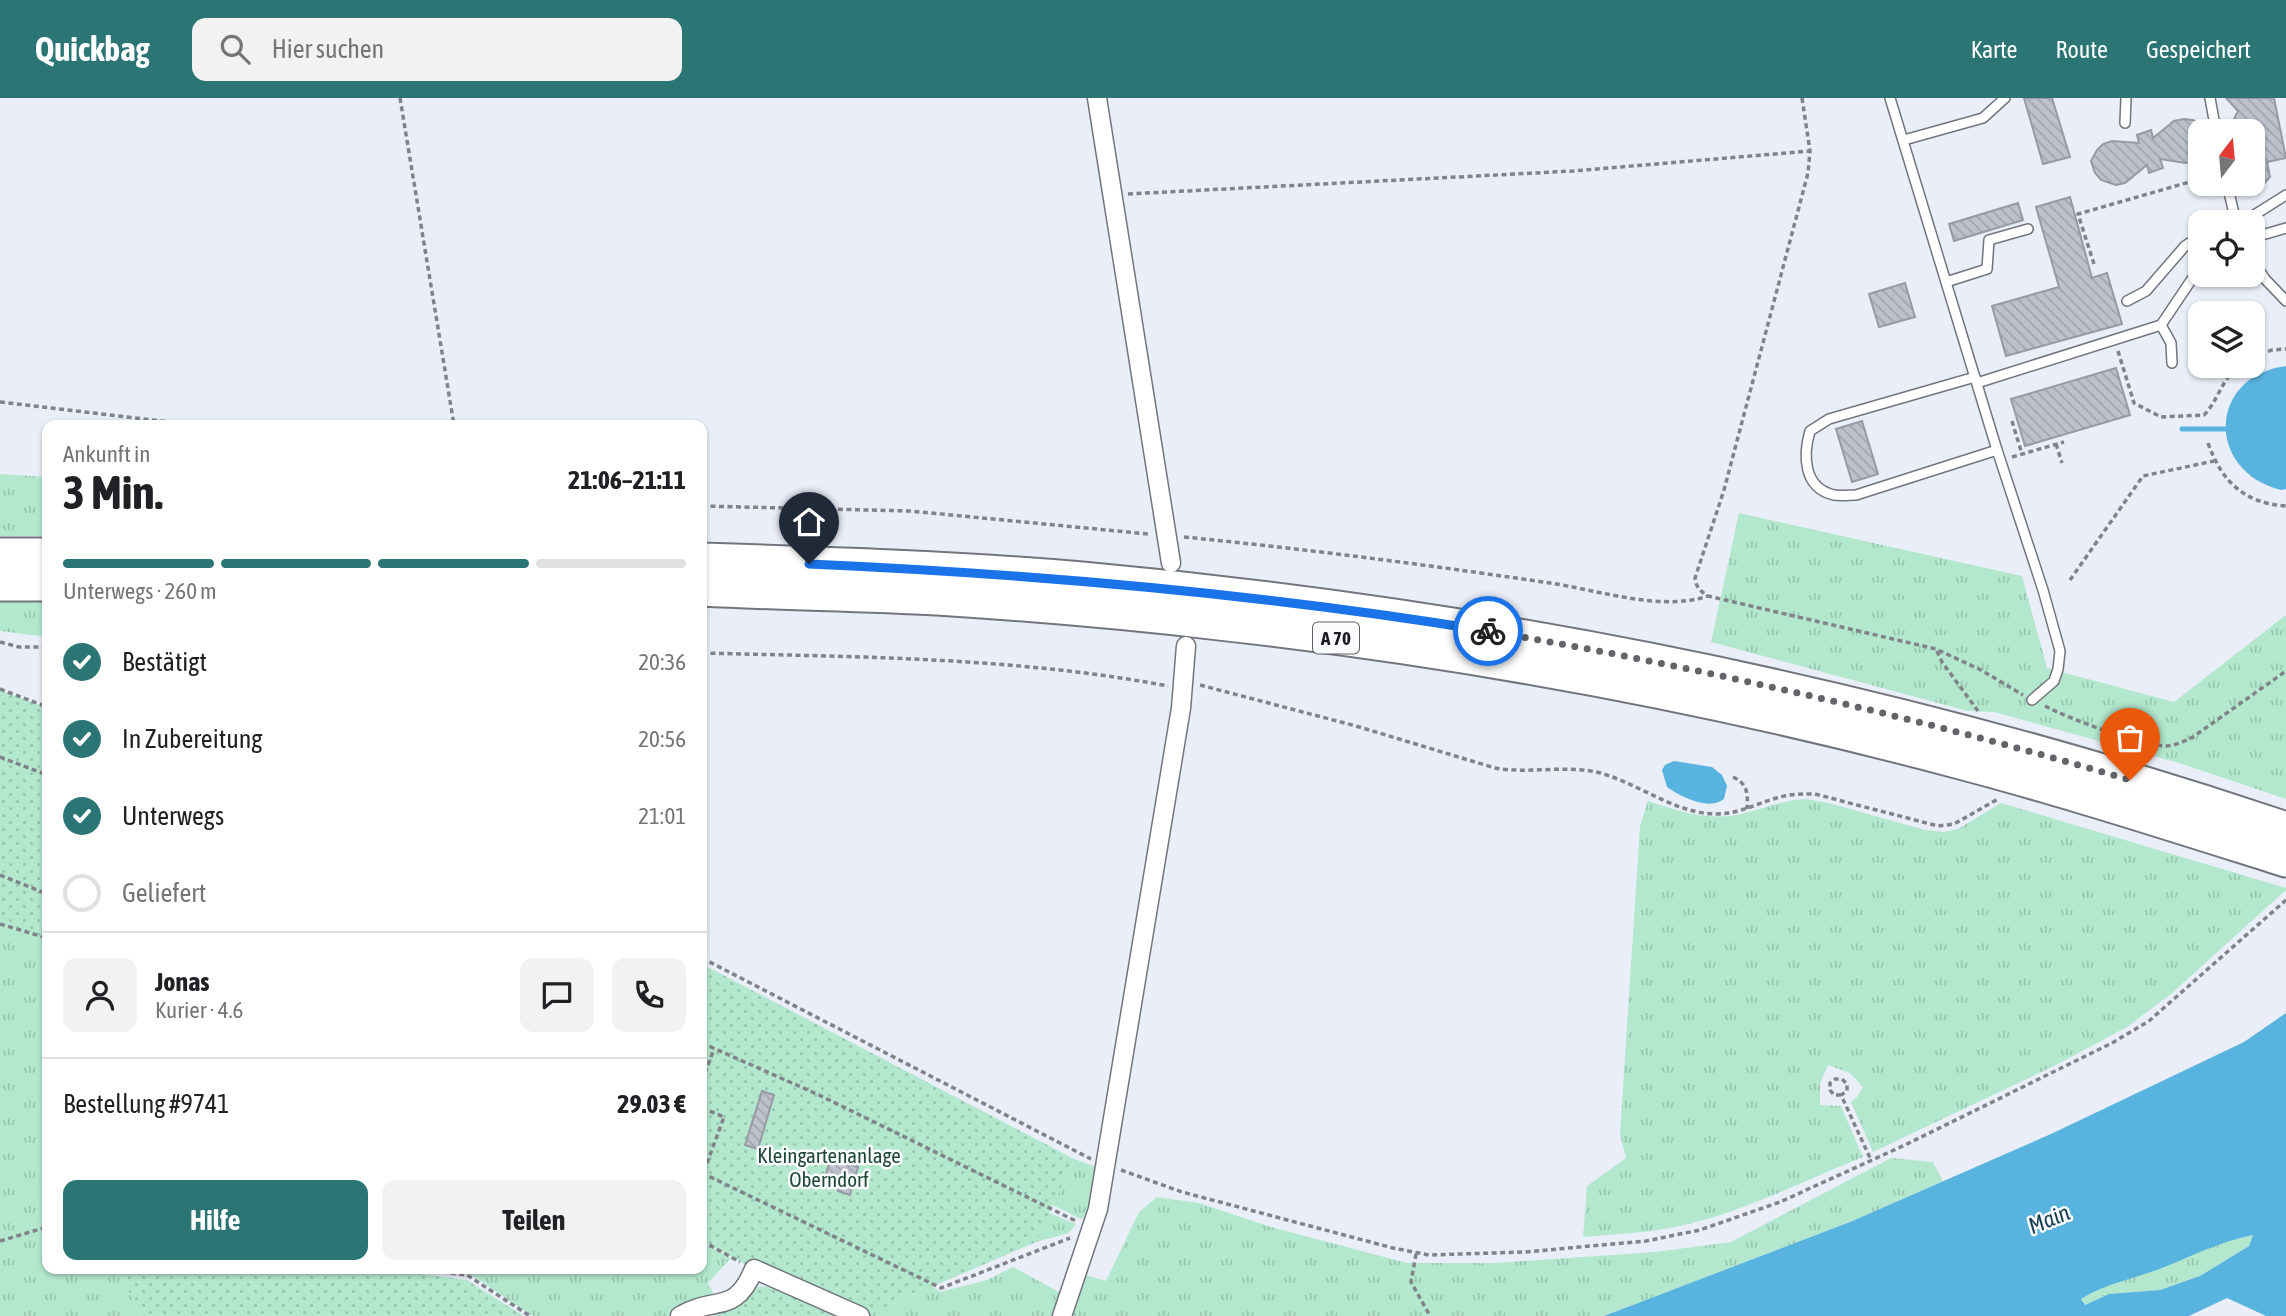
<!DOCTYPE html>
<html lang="de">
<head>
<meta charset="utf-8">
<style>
	:root { --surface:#fff; --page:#f2f2f2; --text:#202124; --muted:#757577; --line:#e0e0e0; --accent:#2b7575 }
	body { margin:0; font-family:"Asap Condensed",sans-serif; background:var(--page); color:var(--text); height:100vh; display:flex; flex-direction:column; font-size:26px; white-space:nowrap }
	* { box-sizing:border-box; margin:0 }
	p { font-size:23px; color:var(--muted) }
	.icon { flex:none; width:38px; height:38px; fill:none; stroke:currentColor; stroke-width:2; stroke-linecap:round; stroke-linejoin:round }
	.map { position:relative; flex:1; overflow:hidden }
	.side { position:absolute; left:42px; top:322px; width:665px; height:854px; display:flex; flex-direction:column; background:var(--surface); border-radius:14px; box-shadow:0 2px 5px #0004 }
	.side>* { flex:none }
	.needle { width:46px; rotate:16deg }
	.fabs { position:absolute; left:2188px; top:21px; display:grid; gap:14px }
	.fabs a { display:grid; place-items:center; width:77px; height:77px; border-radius:14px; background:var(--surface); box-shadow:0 2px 5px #0004; font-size:35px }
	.pin { position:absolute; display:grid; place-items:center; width:60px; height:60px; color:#fff; margin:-72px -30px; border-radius:50% 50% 50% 0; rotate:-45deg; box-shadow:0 0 7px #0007 }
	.pin .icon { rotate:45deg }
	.courier { position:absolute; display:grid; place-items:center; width:70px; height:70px; margin:-35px; border:5px solid #1a73e8; border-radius:50%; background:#fff; color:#222; box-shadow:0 2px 9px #0007 }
	.headline em { font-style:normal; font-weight:700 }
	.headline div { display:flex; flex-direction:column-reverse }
	.headline { display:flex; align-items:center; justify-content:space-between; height:119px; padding:0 21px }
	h1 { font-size:46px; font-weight:700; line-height:52px }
	.bar { display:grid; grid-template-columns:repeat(4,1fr); gap:10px 7px; align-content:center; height:84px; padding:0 21px }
	.bar i { height:9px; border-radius:5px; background:var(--line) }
	.bar .selected { background:var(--accent) }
	.bar p { grid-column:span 4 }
	.line { display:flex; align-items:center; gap:18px; padding:0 21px; border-top:2px solid var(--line) }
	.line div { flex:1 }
	.round { display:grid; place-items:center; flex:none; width:74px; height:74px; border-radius:14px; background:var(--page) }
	ol { padding:0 21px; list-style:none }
	li { display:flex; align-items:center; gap:21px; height:77px }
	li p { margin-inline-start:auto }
	li .icon { padding:7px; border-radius:50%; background:var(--accent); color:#fff; stroke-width:4 }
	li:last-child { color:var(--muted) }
	li i { width:38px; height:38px; border:4px solid var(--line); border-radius:50% }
	.action { display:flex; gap:14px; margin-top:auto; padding:14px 21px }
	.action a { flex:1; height:80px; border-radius:14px; background:var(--accent); color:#fff; font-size:28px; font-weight:700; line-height:80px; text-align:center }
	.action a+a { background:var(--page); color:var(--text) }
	header { display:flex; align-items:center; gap:42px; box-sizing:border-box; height:98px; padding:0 35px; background:var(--accent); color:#fff }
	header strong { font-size:33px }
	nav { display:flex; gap:38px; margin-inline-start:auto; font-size:24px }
	.search { width:490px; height:63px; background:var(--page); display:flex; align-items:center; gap:18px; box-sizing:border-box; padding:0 24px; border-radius:14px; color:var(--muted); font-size:26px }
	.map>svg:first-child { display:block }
	.grass { fill:url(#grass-tufts) }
	.garden { fill:url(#garden-dots) }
	.water { fill:#58b3df; fill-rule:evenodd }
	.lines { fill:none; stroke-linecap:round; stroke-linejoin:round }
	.stream { stroke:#58b3df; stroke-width:5 }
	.building { fill:url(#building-back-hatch); stroke:#979aa4; stroke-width:2 }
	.service-casing { stroke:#72757e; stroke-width:12 }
	.minor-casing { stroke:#72757e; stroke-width:21 }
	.motorway-casing { stroke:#72757e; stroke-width:37 }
	.path { stroke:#81838a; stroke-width:3.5; stroke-dasharray:5 3.5; stroke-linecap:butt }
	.service { stroke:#fff; stroke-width:9 }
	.minor { stroke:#fff; stroke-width:18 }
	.motorway { stroke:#fff; stroke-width:33 }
	.done { stroke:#62646a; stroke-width:7; stroke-dasharray:0 12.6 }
	.route { stroke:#1a73e8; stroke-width:9 }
	.labels { text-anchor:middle; stroke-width:5; stroke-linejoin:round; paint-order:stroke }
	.shield { fill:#fafbfd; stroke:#5c5e61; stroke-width:2 }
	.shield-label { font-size:19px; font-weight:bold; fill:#191a1e }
	.park-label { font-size:21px; fill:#1f4837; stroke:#fafbfd }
	.water-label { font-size:23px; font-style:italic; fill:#163e51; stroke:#fafbfd }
</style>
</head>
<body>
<header>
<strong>Quickbag</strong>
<div class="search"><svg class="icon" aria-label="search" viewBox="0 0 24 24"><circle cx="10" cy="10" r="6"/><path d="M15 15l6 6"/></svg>Hier suchen</div>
<nav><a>Karte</a><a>Route</a><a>Gespeichert</a></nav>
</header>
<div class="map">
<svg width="2286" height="1218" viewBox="0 0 2286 1218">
	<defs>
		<pattern id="grass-tufts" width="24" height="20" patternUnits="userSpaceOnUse" patternTransform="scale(1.75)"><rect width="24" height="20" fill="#b3e8ce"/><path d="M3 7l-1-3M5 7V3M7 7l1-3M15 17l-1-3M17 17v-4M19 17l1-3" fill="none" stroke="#99c6b0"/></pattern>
		<pattern id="garden-dots" width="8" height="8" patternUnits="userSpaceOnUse" patternTransform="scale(1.75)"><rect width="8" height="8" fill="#b3e8ce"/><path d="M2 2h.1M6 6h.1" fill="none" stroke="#99c6b0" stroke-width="1.8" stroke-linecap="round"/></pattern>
		<pattern id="building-back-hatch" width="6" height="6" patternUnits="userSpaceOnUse" patternTransform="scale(1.75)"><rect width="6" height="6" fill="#bdc1cb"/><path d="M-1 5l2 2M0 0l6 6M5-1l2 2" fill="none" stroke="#a2a5ae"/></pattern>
	</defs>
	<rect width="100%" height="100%" fill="#eaeef8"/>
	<g class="grass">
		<polygon points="0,376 47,379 47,438 0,438"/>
		<polygon points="1739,415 2022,478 2047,570 2174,604 2286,517 2286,701 2179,665 1994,614 1968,613 1711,544"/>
		<polygon points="0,503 47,503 47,539 0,533"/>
		<path d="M1805 701 1829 705 1925 732 1943 734 1958 731 2001 705 2286 790V792L2171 896 2127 929 2056 967 1873 1054 1851 1004 1857 999 1863 989 1850 975 1828 967 1820 986V1007L1841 1008 1863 1059C1803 1083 1743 1114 1680 1128 1649 1135 1615 1136 1583 1139L1587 1088 1626 1060 1620 1036 1640 728 1648 703C1681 714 1711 724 1746 715 1769 709 1780 703 1805 701Z"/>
		<polygon points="0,826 47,840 47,1171 118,1171 141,1218 0,1218"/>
		<polygon points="1891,1060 1933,1064 1943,1083 1850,1124 1604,1218 1063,1218 1086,1177 1106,1183 1139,1114 1157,1099 1199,1105 1271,1129 1407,1165 1495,1165 1655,1154 1731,1144"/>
		<path d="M1074 1061 1097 1069C1095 1084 1095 1112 1081 1121L1053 1107Z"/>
		<polygon points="1049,1115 1076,1126 1069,1135 1036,1144"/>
		<polygon points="2253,1136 2249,1148 2200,1178 2160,1192 2109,1196 2085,1207 2081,1200 2114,1184 2158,1171 2217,1146"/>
		<polygon points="702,1144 731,1160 708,1185 719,1206 680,1218 532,1218 467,1174 441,1171 702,1171"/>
		<polygon points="1013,1169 1061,1195 1059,1218 864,1218 932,1188 940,1194 987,1182"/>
	</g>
	<g class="garden">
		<polygon points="0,592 47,610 47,840 0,826"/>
		<polygon points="702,866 1074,1061 1036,1144 864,1218 754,1171 702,1143"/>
		<polygon points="118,1171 383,1171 467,1182 524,1218 141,1218"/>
		<polygon points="773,1188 836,1218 710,1218 729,1213 758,1189"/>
	</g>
	<g class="water">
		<path d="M2286 268V391L2281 392C2205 373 2208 278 2286 268Z"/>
		<path d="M1674 663 1712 669 1722 677 1727 688 1724 701C1709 713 1681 699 1667 689L1662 672 1665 667Z"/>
		<path d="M2286 915V1218H2266L2227 1200 2189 1218H1604L1850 1124 2051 1036 2244 944ZM2253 1137 2249 1148 2200 1178 2160 1192 2109 1196 2085 1207 2081 1201C2106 1185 2134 1181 2162 1170 2192 1158 2221 1143 2253 1137Z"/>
	</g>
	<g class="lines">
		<polyline class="stream" points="2182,331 2226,331"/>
	</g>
	<g class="building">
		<polygon points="2024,0 2052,0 2070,59 2043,66"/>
		<polygon points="2226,0 2274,0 2286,60 2267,64 2270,79 2264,86 2252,90 2252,33 2228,33 2238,13"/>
		<polygon points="2184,21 2193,22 2200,26 2200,59 2194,63 2185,65 2160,61 2163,70 2149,75 2147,67 2125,85 2116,87 2101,82 2095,75 2091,63 2097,52 2103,46 2112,43 2139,45 2137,37 2151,32 2153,40 2174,23"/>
		<polygon points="2070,99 2092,180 2107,175 2122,226 2006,258 1992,208 2059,189 2036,109"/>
		<polygon points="2018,105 2023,122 1954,143 1949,126"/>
		<polygon points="1905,185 1915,219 1879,229 1869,196"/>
		<polygon points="2116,270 2130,317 2025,348 2011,301"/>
		<polygon points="1862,323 1878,376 1852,384 1836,331"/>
		<polygon points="762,993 774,997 758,1051 745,1047"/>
		<polygon points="830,1061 858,1069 850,1097 838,1093 840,1085 825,1080"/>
	</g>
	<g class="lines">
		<defs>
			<g id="service">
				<polyline points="1890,0 1997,352 2043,492 2060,553 2058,571 2054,583 2032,602"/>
				<polyline points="2210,0 2216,33"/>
				<polyline points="2125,25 2126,0"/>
				<polyline points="1904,42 1983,20 2005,0"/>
				<polyline points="2227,86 2236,124"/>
				<polyline points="2243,124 2286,97"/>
				<polyline points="2252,133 2262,137 2286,130"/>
				<polyline points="2252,161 2265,181 2286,203"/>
				<polyline points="1946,184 1987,171 1989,142 2028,131"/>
				<polyline points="2127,203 2146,193 2185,148 2200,138"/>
				<polyline points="2161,227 2171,245 2172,265"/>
				<path d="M1975 279 1829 321 1810 333C1803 357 1803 390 1834 397 1840 398 1849 397 1856 397L1997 352"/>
				<polyline points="1977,285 2161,227 2200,169"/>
			</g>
			<g id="minor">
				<polyline points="1097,0 1171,465"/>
				<path d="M680 1218C715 1197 735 1218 754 1171L860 1218"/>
				<polyline points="1062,1218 1098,1111 1181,610 1186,548"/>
			</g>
			<g id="motorway">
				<polyline points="0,457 47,457"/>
				<path d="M702 462C829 466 956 470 1082 481 1490 518 1898 600 2286 731"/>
				<polyline points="0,486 47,486"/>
				<path d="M702 491C780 495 859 496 937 500 1031 506 1126 514 1219 525 1469 553 1718 599 1960 664 2070 693 2178 728 2286 762"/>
			</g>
		</defs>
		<use href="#service" class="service-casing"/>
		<use href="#minor" class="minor-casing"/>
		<use href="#motorway" class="motorway-casing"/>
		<g class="path">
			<polyline points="400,0 454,327"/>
			<path d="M1802 0 1810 53 1808 75 1724 392 1695 480C1696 489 1700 493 1708 498L1936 551 1981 572 2023 597"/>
			<polyline points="1128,96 1573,73 1810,53"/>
			<polyline points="2094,166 2078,116 2200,81"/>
			<path d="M2118 253 2134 305 2161 319 2204 317C2218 303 2221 282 2239 268"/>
			<polyline points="2252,259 2272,252 2286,251"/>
			<polyline points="0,304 194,327"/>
			<polyline points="2012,323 2022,356"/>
			<path d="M2208 345C2222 384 2244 405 2286 408"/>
			<polyline points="2056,346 2062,365"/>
			<polyline points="2012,359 2064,344"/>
			<polyline points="702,408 910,413 1148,436"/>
			<path d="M1184 439C1306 451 1428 467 1550 485 1598 492 1662 514 1708 498"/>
			<polyline points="2070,482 2143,378 2214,363"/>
			<polyline points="0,544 19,549 47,549"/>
			<polyline points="1937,553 1942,564 1978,613"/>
			<path d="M702 555C858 559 1014 559 1168 588"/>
			<path d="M1200 587 1356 628 1495 670C1528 676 1564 667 1596 674 1638 684 1672 715 1716 716 1737 716 1754 707 1773 701 1787 696 1801 696 1815 696L1938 728 1954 726 1998 701"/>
			<polyline points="0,591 47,609"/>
			<path d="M2045 608C2070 621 2141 648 2167 648 2177 647 2185 643 2193 639L2286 573"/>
			<polyline points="0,659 47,677"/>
			<path d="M1733 679C1748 686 1748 696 1747 711"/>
			<polyline points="0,777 47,796"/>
			<polyline points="0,826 47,840"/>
			<polyline points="702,860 1091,1061"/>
			<polyline points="702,945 819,997 1078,1124"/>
			<polyline points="702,983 714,951"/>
			<polyline points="1841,997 1834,997 1830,992 1830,985 1835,981 1842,981 1847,986 1847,993 1841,997 1871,1062"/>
			<polyline points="702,1010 724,1019 703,1076"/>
			<polyline points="1121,1072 1182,1094 1393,1150 1429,1157 1525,1154 1646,1143 1700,1132 1780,1104 1905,1047 2112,945 2149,923 2286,802"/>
			<polyline points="702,1075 941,1190 1070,1140"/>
			<polyline points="0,1143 47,1129"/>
			<polyline points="702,1143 740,1164"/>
			<polyline points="1416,1156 1411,1184 1430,1218"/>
			<polyline points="417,1171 467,1177 530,1218"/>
		</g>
		<use href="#service" class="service"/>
		<use href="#minor" class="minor"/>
		<use href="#motorway" class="motorway"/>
	</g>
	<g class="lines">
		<path class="done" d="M1488 533C1705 570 1920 620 2130 682"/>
		<path class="route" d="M809 466C1037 476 1263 496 1488 533"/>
	</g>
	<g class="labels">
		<rect class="shield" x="1313" y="524.5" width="46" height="31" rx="5"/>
		<g class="shield-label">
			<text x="1336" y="547">A 70</text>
		</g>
		<g class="park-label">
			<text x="829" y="1065">Kleingartenanlage<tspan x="829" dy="24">Oberndorf</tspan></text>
		</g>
		<g class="water-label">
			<text transform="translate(2049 1121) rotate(-22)" y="8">Main</text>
		</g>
	</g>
</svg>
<div class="fabs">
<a><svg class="needle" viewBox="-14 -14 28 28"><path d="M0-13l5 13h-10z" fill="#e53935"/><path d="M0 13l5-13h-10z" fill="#757577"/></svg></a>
<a><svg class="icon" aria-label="locate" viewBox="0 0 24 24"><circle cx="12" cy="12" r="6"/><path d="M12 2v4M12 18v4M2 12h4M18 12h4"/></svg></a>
<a><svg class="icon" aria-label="layers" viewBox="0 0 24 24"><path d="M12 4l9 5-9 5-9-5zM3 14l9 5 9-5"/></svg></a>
</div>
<div class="pin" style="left:2130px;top:682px;background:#ea580c"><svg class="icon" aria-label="bag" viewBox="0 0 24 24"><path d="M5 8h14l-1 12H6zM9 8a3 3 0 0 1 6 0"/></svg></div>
<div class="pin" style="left:809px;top:466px;background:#1f2937"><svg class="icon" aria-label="home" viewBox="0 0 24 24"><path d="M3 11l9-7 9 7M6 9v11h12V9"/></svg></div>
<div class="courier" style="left:1488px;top:533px"><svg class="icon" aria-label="bike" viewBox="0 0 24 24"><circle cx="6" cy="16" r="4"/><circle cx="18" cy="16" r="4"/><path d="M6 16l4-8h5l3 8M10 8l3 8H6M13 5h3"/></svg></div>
<section class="side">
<div class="headline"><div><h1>3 Min.</h1><p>Ankunft in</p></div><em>21:06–21:11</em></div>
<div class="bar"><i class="selected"></i><i class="selected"></i><i class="selected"></i><i></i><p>Unterwegs · 260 m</p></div>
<ol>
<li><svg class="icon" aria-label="check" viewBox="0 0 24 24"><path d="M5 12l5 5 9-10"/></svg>Bestätigt<p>20:36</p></li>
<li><svg class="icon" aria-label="check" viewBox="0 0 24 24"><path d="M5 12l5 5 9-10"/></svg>In Zubereitung<p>20:56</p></li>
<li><svg class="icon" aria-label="check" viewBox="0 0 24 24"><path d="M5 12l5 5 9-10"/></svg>Unterwegs<p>21:01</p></li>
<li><i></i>Geliefert</li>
</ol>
<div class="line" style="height:126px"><a class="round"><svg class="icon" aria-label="person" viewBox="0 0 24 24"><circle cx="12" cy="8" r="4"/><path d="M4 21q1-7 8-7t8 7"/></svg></a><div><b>Jonas</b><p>Kurier · 4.6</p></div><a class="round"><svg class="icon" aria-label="chat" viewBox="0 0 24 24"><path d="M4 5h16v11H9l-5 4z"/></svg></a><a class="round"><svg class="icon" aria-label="phone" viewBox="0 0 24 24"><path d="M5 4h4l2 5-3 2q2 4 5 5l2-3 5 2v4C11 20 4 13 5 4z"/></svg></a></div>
<div class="line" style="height:91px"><div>Bestellung #9741</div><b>29.03 €</b></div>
<div class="action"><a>Hilfe</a><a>Teilen</a></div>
</section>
</div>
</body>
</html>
